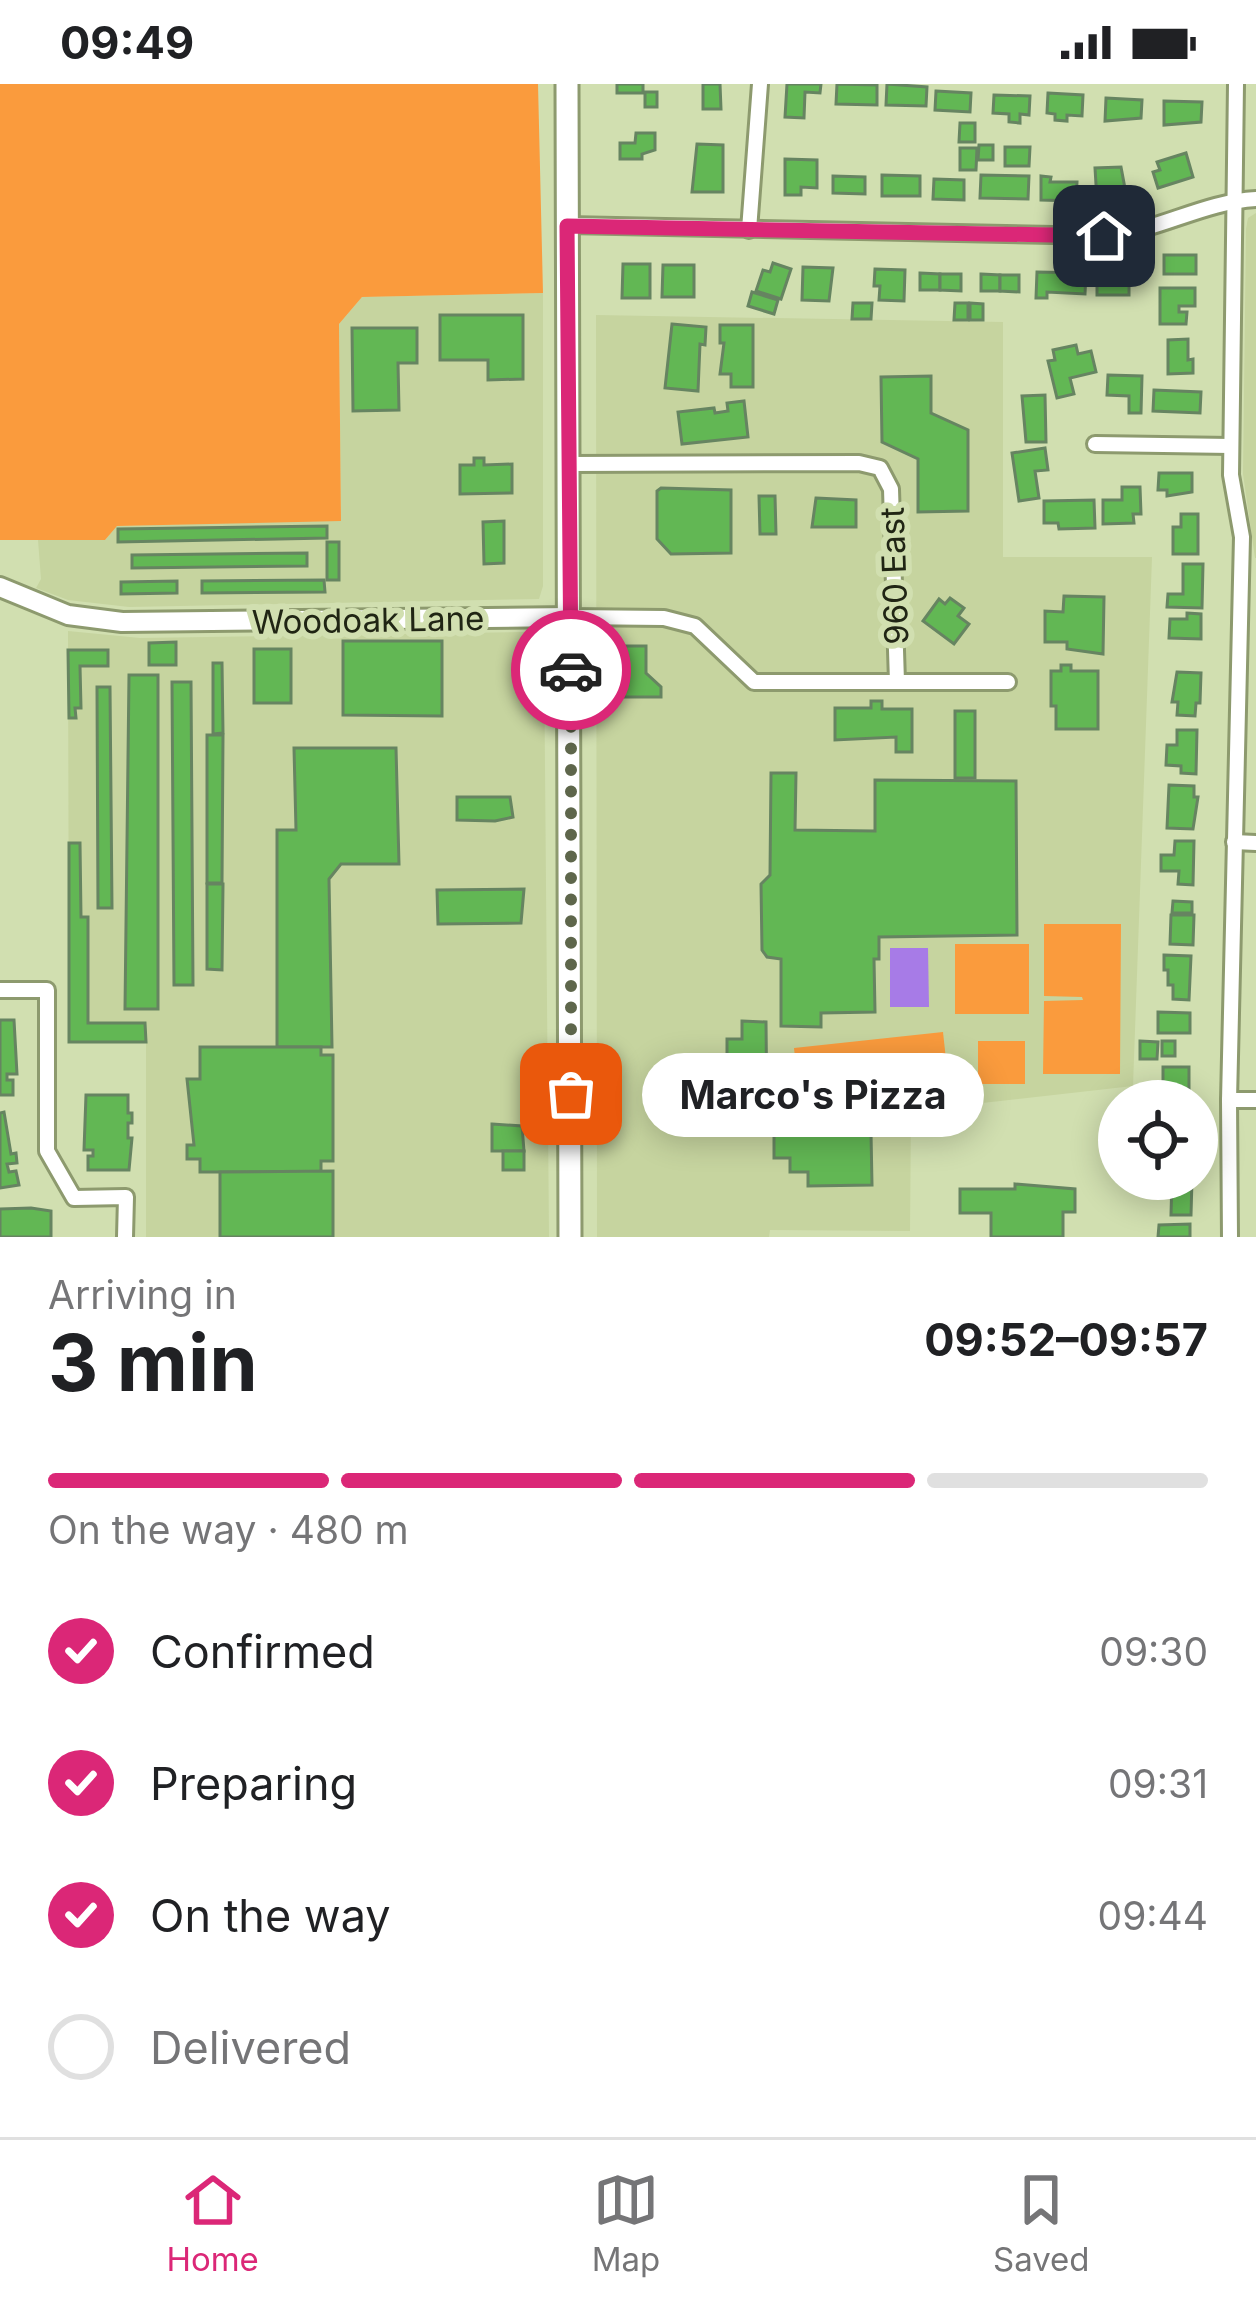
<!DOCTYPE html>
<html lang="en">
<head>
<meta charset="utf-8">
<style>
	:root { --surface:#fff; --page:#f6f6f6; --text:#202124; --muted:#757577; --line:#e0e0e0; --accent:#db2777 }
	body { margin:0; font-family:Inter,sans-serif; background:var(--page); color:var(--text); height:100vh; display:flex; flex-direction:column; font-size:45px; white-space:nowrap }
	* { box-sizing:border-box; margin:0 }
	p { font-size:39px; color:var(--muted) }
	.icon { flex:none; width:66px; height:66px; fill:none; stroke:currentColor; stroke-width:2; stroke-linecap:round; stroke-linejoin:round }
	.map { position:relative; height:1153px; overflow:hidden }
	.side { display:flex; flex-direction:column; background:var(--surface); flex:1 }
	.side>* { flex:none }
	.controls { position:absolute; left:1098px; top:996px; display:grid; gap:24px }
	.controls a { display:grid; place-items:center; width:120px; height:120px; border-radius:50%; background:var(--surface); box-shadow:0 6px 30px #0003; font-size:60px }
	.pin { position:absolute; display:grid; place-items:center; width:102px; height:102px; color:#fff; margin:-51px; border-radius:24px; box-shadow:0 6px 18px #0006 }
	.courier { position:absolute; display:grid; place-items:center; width:120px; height:120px; margin:-60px; border:9px solid #db2777; border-radius:50%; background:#fff; color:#222; box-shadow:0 3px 15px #0007 }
	.bubble { position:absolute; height:84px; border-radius:42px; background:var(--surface); box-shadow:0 6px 30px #0003; font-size:39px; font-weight:700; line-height:84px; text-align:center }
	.overview em { font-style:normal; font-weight:700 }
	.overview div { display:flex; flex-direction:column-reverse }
	.overview { display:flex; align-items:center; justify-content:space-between; height:204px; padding:0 48px }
	h1 { font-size:78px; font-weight:700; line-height:90px }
	.bar { display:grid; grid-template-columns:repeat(4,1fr); gap:18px 12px; align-content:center; height:144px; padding:0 48px }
	.bar i { height:15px; border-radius:9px; background:var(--line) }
	.bar .on { background:var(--accent) }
	.bar p { grid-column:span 4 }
	ol { padding:0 48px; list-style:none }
	li { display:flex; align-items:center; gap:36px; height:132px }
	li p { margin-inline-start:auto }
	li .icon { padding:12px; border-radius:50%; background:var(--accent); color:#fff; stroke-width:4 }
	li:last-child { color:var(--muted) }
	li i { width:66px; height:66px; border:6px solid var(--line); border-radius:50% }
	.status { display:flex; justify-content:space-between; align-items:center; height:84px; padding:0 60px; background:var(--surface); direction:ltr }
	.status svg { height:33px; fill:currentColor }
	.menu { display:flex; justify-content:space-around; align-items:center; height:168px; border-top:3px solid var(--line); background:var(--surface); font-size:33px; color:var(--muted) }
	.menu a { display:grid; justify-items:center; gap:6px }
	.menu .on { color:var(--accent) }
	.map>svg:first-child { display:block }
	.built { fill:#c6d49f }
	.green { fill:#fa9b3d }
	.water { fill:#a77be7 }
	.building { fill:#62b754; stroke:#668461; stroke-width:3 }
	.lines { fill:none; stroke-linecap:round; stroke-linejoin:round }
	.minor-casing { stroke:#8d9a6e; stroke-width:20 }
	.tertiary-casing { stroke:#8d9a6e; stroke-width:24 }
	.primary-casing { stroke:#8d9a6e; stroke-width:27 }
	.minor { stroke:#fff; stroke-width:14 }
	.tertiary { stroke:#fff; stroke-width:18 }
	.primary { stroke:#fff; stroke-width:21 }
	.done { stroke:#5e664b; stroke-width:12; stroke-dasharray:0 21.6 }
	.route { stroke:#db2777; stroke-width:15 }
	.labels { text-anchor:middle; stroke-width:12; stroke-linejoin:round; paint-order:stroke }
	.street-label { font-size:33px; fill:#202514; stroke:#d1dfb0 }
</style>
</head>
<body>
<div class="status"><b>09:49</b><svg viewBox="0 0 49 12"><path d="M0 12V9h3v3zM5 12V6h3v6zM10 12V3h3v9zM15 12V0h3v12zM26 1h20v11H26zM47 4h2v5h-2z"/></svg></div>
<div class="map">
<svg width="1256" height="1153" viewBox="0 0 1256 1153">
	<rect width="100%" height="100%" fill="#d1dfb0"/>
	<g class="built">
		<polygon points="1256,129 1256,474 1255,474 1243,390 1246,145 1248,134"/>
		<polygon points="543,209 543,502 539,515 129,523 68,516 36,504 41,495 38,456 105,456 117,442 341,436 339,240 362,213"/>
		<polygon points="596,231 1003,238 1003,473 1152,473 1133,1002 911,1027 910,1147 770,1146 769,1153 597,1153"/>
		<polygon points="68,547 140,554 526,548 540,555 544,566 549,1153 146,1153 146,959 69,958"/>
	</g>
	<g class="green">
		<polygon points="0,0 538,0 543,209 362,213 339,240 341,437 117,442 105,456 0,456"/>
		<polygon points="1044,840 1121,840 1120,990 1043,990 1044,917 1083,916 1082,913 1044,912"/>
		<rect x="955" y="860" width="74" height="70"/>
		<polygon points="943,948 949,1003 800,1019 794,964"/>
		<rect x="978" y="957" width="47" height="43"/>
	</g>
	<polygon class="water" points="890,864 928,864 929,923 890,923"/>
	<g class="building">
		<rect x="617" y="0" width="26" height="9"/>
		<polygon points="703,0 720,0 721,25 703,25"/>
		<polygon points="787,0 821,0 820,9 805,8 804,34 785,33"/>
		<polygon points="837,0 877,1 877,21 836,20"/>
		<polygon points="887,0 927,3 926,22 886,21"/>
		<polygon points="936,7 971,9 970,28 935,26"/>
		<rect x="645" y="8" width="12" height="15"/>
		<polygon points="1048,9 1083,11 1082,32 1067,31 1067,37 1055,36 1055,30 1047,29"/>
		<polygon points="994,11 1030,12 1029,31 1020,30 1020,39 1009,38 1009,30 993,29"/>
		<polygon points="1106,14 1142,16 1141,34 1105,37"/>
		<polygon points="1164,17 1202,18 1201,38 1164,41"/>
		<polygon points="960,39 975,39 975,58 959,58"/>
		<polygon points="636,49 655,49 655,66 642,70 642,75 620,75 620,59 635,59"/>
		<polygon points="697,60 723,61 723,108 692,108"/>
		<polygon points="979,61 993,61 993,76 978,76"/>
		<polygon points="1005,63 1030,63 1029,82 1005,82"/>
		<polygon points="960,64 977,64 976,86 960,86"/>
		<polygon points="1186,69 1193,93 1158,104 1153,88 1160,86 1157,78"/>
		<polygon points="785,75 817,76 817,104 801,103 801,111 785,111"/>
		<polygon points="1121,83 1127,115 1097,117 1095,84"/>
		<polygon points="882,91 920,92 920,112 882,112"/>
		<polygon points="981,91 1029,92 1028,115 980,114"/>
		<polygon points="833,92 865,93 865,110 833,109"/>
		<polygon points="1041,92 1051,93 1050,98 1077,98 1076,117 1041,116"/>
		<polygon points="934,95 964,96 964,116 933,115"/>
		<rect x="1164" y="171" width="32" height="19"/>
		<polygon points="773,179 791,185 781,215 756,207 763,186 770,188"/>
		<polygon points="623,180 650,180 650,214 622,214"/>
		<polygon points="663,181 694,181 694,213 662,213"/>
		<polygon points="803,183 833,184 829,217 802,216"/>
		<polygon points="875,185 905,186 904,217 879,216 880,202 874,202"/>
		<polygon points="1037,188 1086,189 1085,210 1047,208 1047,214 1036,214"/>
		<polygon points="920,189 940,190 940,206 920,206"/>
		<polygon points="940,190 961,190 961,207 940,206"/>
		<polygon points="981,190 1000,191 1000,207 981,207"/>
		<polygon points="1000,191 1019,191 1019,208 1000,207"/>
		<rect x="1097" y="194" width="32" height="17"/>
		<polygon points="1160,204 1195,204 1195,222 1179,222 1179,228 1187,228 1186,240 1160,240"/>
		<polygon points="752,208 778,216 774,230 748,222"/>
		<polygon points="853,219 872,219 871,235 852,235"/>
		<polygon points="955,219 968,219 968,236 954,236"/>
		<polygon points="970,219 983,220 983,236 970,236"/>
		<polygon points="440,231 523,231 523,295 488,296 488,276 440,276"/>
		<polygon points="672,240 706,243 705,261 700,260 698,307 665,304"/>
		<polygon points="720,241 753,241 753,303 731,303 731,290 720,290 724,259 720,259"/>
		<polygon points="352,244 417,244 417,279 398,279 399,326 353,327"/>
		<polygon points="1188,255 1188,276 1193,275 1193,289 1168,290 1168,256"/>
		<polygon points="1076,261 1078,270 1091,267 1096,288 1070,294 1074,310 1057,314 1048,277 1055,276 1053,266"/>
		<polygon points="1108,291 1142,292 1141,329 1129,329 1129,312 1107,311"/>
		<polygon points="931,292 931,329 968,346 968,427 918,428 918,375 882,358 881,293"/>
		<polygon points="1154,306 1201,308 1200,329 1153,327"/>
		<polygon points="1045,311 1046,358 1026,358 1022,312"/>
		<polygon points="744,317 748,353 682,360 678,328 714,324 715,329 728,327 727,319"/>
		<polygon points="1045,364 1048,386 1035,387 1039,414 1019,417 1012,369"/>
		<polygon points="474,374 484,374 484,381 512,380 512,409 460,410 460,381 474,381"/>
		<polygon points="1159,389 1192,389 1192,408 1167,412 1167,406 1158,406"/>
		<polygon points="1122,403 1140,403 1141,430 1133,430 1134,439 1103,440 1103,416 1122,416"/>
		<polygon points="661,404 731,406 731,469 671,470 657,455 657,407"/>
		<polygon points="759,412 775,412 776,450 760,450"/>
		<polygon points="816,414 856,416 856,443 812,443"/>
		<polygon points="1094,416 1095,444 1059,445 1058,439 1044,439 1044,417"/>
		<polygon points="1181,430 1198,430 1198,470 1173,470 1173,443 1181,443"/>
		<polygon points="504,437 504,479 484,480 483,438"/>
		<polygon points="327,442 327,454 118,458 118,445"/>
		<rect x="327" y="458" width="12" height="38"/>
		<polygon points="307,469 307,482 132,484 132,471"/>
		<polygon points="1183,480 1203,480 1202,524 1167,523 1168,510 1183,510"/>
		<polygon points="324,496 325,508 202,509 202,497"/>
		<polygon points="177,497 177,509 121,510 121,498"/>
		<polygon points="1064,512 1104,513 1103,570 1067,565 1067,558 1045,558 1045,527 1063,528"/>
		<polygon points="950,514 964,524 958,532 969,540 954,560 923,537 939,515 945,520"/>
		<polygon points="1187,529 1201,530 1201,555 1169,554 1170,535 1187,535"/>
		<polygon points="343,557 442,557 442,632 343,631"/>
		<polygon points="176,558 176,581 149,581 149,559"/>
		<polygon points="615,562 646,562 646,589 661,603 661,613 616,613"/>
		<rect x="254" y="565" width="37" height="54"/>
		<polygon points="68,566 108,566 108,582 80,582 81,624 75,624 76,634 69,634"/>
		<polygon points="213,579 222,579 223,649 213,650"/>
		<polygon points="1061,581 1071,581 1071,587 1098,587 1098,645 1056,645 1056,622 1051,622 1051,587 1061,587"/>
		<polygon points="1177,588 1201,589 1200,619 1196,619 1195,632 1177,631 1178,618 1172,618"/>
		<polygon points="129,591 158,591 158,925 125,925"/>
		<polygon points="172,598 191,598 193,901 174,901"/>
		<polygon points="97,603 110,603 112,824 98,824"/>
		<polygon points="871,617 882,617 882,625 912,625 912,668 896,668 896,653 835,656 835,624 871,624"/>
		<rect x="955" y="627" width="20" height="67"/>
		<polygon points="1177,646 1197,646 1196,690 1181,689 1181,682 1166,681 1167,661 1177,661"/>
		<polygon points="207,651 223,651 222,799 207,799"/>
		<polygon points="294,664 396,664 399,780 341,780 329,795 332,963 277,963 277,746 296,746"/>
		<polygon points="771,689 796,689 795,746 875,747 875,696 1016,697 1017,851 879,853 879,875 874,875 875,928 821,929 821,943 781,942 781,875 767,873 762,866 761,800 770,791"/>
		<polygon points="1169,701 1194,702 1194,713 1198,713 1193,745 1167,744"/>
		<polygon points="457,713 510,713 513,733 495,737 457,736"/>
		<polygon points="1175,757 1194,757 1193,801 1178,800 1179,787 1161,787 1161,771 1174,771"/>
		<polygon points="69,759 80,759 81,833 88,833 88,939 145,939 146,958 69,958"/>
		<polygon points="207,800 223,800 222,886 207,885"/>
		<polygon points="524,805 521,839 438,840 437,806"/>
		<polygon points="1173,817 1192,818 1192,829 1172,829"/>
		<polygon points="1171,831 1194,831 1193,861 1170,860"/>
		<polygon points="1164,871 1191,872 1189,916 1173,915 1173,901 1168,901 1168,886 1164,886"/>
		<polygon points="1158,928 1190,929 1190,949 1158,949"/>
		<polygon points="0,936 14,936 17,990 7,990 7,996 13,996 13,1011 0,1011"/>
		<polygon points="742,937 766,938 767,1036 714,1036 714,971 727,971 727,955 742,955"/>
		<polygon points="1140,957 1158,958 1157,975 1140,975"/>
		<rect x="1162" y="957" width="13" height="15"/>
		<polygon points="200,963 321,963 321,971 333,971 333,1077 321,1077 321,1088 200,1088 200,1075 187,1075 187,1061 194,1061 187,995 200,995"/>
		<polygon points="1163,983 1189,983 1189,1017 1173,1017 1173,1012 1168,1012 1168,1002 1163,1002"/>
		<polygon points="86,1011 128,1011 128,1029 132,1029 132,1039 128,1039 128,1054 132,1054 129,1086 88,1086 88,1072 93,1072 93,1066 84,1066"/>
		<polygon points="4,1028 11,1070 16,1069 17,1079 7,1080 9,1088 16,1087 19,1101 0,1104 0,1029"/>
		<polygon points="492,1040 522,1042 524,1067 492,1067"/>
		<polygon points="871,1049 872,1101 808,1102 808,1088 790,1088 790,1074 774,1074 774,1050"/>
		<rect x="503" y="1067" width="21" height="19"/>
		<polygon points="333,1087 333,1153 220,1153 220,1088"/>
		<polygon points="1172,1095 1192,1095 1191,1131 1171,1131"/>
		<polygon points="1015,1100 1075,1105 1075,1128 1063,1128 1063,1153 991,1153 991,1129 960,1129 960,1105 1015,1105"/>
		<polygon points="31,1124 51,1127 51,1153 0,1153 0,1125"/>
		<polygon points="1190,1140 1190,1153 1158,1153 1159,1141"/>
	</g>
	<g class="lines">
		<defs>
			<g id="minor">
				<path d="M567 141 1104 152C1157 148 1202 118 1256 115"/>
				<polyline points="749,146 760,0"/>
				<polyline points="1095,360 1231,362"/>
				<polyline points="569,380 859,379 880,384 891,405 897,598"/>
				<polyline points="571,533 664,534 695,542 754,598 1008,598"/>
				<polyline points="1234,758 1256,759"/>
				<polyline points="0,906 47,906 47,1067 74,1114 126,1113 125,1153"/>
				<polyline points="1229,1016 1256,1016"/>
				<polyline points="1230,1153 1229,1016 1242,453 1231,391 1236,0"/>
			</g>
			<polyline id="tertiary" points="0,503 68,531 122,538 571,533"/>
			<polyline id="primary" points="567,0 570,1153"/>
		</defs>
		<use href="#minor" class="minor-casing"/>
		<use href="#tertiary" class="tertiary-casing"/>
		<use href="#primary" class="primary-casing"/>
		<use href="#minor" class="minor"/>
		<use href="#tertiary" class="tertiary"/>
		<use href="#primary" class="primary"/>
	</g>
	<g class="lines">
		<polyline class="done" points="571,1010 571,586"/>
		<polyline class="route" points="571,586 567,142 1104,152"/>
	</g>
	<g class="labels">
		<g class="street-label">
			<text transform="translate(894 492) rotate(-92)" y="12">960 East</text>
			<text transform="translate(368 536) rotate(-1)" y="12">Woodoak Lane</text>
		</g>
	</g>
</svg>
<div class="controls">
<a><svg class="icon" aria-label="locate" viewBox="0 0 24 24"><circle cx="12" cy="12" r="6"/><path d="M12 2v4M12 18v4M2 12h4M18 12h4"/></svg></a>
</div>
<div class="pin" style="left:571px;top:1010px;background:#ea580c"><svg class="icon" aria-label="bag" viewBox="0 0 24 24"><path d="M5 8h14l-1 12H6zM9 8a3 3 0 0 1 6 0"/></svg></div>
<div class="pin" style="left:1104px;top:152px;background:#1f2937"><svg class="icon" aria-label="home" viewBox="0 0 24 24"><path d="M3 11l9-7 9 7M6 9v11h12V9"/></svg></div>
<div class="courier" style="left:571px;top:586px"><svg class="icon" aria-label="car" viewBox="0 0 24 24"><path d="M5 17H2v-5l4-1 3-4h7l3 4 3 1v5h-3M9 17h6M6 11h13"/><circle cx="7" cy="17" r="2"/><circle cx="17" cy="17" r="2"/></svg></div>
<div class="bubble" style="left:642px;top:969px;width:342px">Marco's Pizza</div>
</div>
<section class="side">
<div class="overview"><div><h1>3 min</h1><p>Arriving in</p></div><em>09:52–09:57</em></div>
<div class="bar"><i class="on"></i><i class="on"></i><i class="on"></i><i></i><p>On the way · 480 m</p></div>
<ol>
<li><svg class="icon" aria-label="check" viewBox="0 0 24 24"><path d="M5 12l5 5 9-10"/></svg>Confirmed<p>09:30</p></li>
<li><svg class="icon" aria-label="check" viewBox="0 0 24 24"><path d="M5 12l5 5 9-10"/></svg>Preparing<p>09:31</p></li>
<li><svg class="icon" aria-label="check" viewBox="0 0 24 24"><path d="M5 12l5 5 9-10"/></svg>On the way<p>09:44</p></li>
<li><i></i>Delivered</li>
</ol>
</section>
<nav class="menu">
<a class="on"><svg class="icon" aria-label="home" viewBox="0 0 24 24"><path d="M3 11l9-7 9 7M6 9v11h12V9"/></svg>Home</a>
<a><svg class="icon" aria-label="map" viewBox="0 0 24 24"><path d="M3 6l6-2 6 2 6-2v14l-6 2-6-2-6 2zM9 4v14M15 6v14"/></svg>Map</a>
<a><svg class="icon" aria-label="saved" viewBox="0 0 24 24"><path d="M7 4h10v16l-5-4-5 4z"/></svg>Saved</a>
</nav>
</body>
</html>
